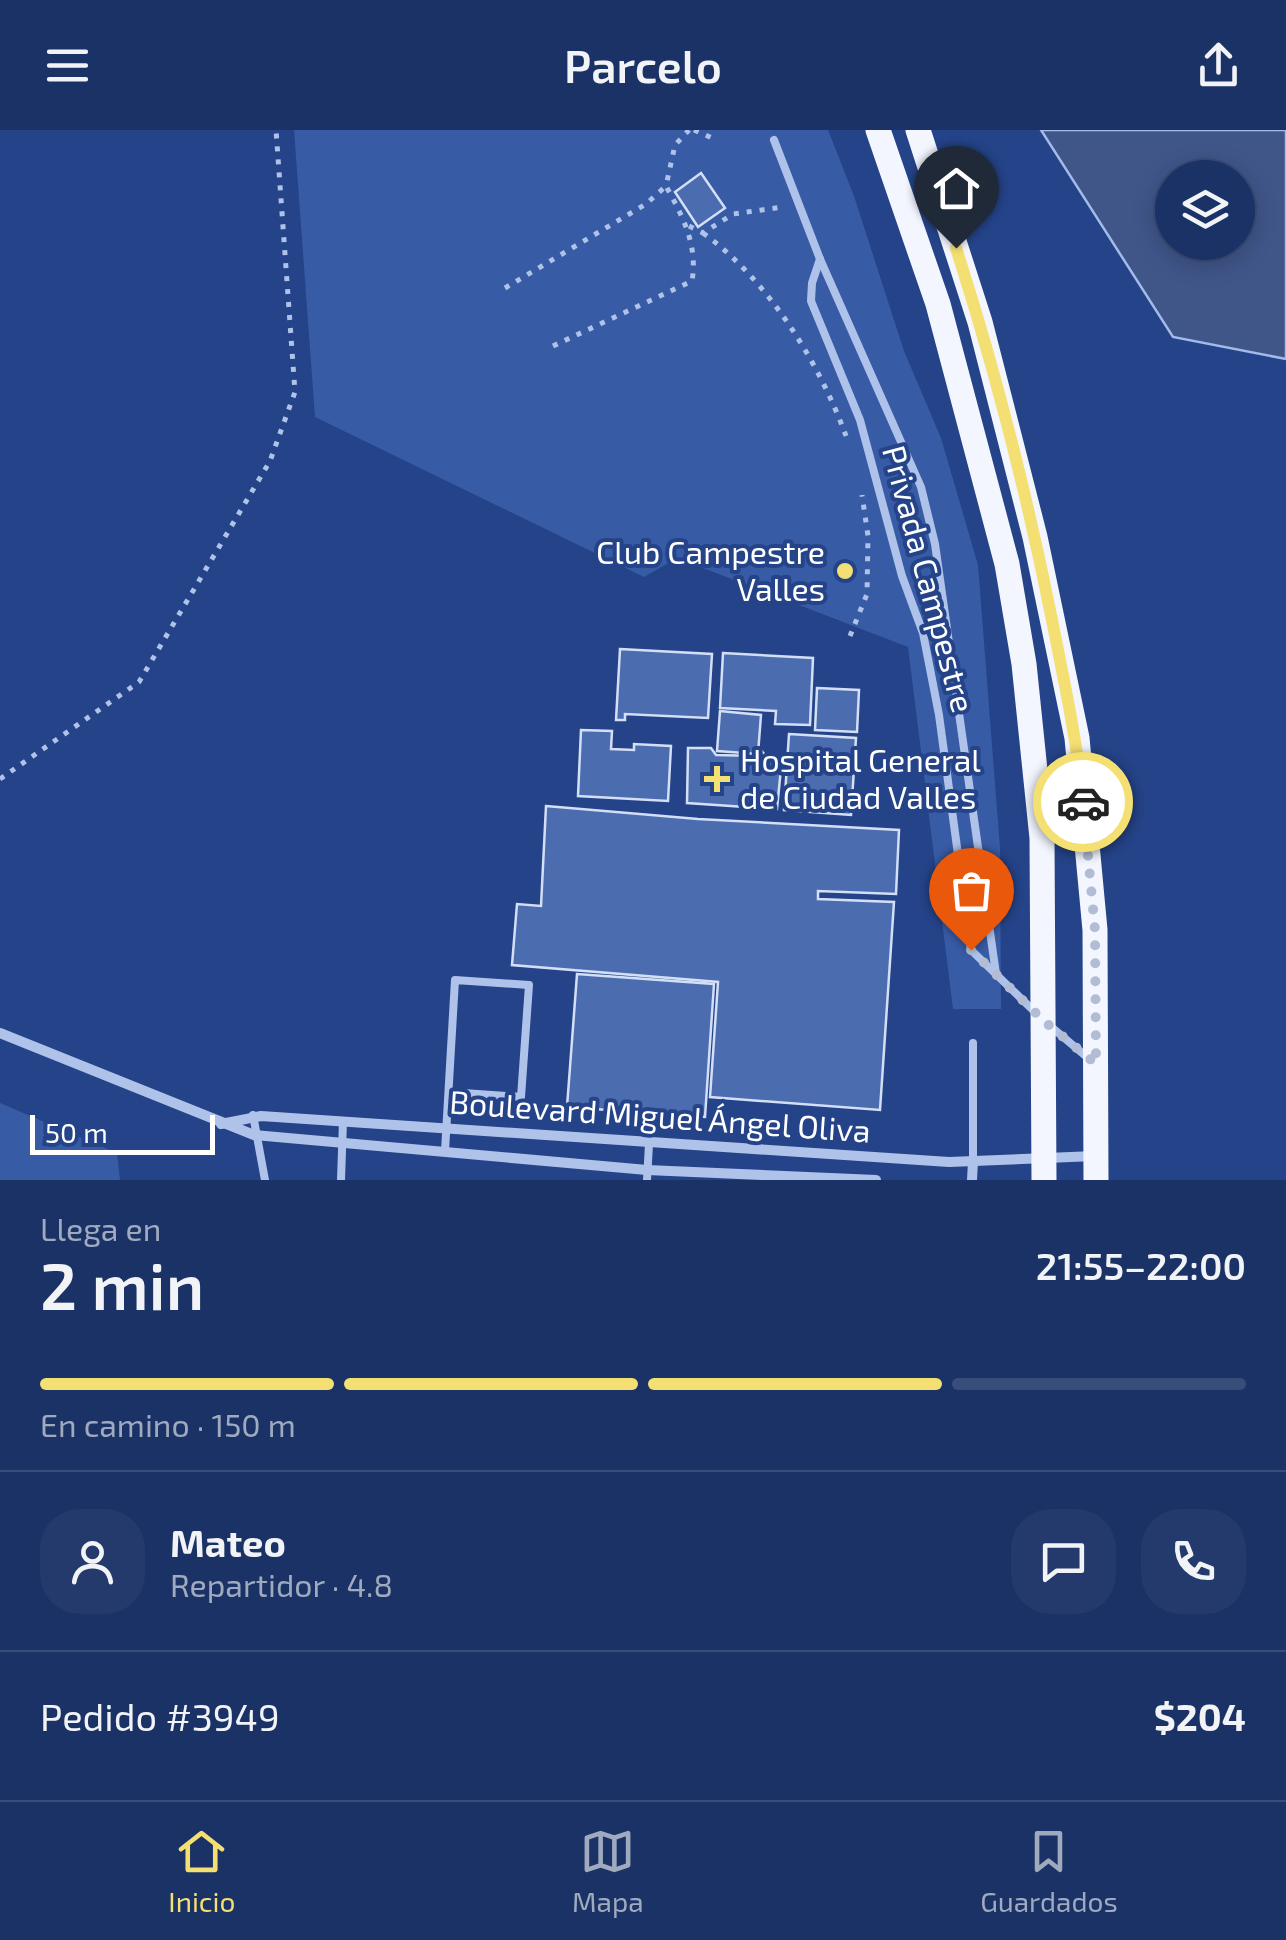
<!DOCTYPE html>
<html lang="es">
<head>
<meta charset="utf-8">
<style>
	:root { --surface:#1b3266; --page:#243a6c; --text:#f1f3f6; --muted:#a0aabf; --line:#394d7a; --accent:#f4df72 }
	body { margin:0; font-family:"Exo 2",sans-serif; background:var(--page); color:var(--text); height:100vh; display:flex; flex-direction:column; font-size:38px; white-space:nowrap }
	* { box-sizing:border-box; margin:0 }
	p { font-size:32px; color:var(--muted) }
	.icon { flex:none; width:55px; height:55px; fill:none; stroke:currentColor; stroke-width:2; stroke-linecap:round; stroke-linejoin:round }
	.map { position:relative; height:1050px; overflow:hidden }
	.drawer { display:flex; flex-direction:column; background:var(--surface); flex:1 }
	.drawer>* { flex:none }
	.tools { position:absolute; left:1155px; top:30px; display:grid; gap:20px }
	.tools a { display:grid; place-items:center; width:100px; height:100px; border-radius:50%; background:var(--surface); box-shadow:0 5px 25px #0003,0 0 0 2px var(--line); font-size:50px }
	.scale { position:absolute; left:30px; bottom:25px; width:185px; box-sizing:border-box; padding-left:10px; border:5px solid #fff; border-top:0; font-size:28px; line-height:35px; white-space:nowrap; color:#fff; -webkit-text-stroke:8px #244388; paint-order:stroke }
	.pin { position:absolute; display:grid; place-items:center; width:85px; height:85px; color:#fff; margin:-102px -42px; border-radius:50% 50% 50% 0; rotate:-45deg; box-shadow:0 0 10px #0007 }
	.pin .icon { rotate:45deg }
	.courier { position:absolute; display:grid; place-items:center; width:100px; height:100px; margin:-50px; border:8px solid #f4df72; border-radius:50%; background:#fff; color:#222; box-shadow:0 2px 12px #0007 }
	.head em { font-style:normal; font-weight:600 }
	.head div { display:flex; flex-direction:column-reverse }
	.head { display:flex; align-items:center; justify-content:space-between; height:170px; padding:0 40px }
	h1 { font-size:65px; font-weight:600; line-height:75px }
	.bar { display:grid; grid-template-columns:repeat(4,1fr); gap:15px 10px; align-content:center; height:120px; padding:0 40px }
	.bar i { height:12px; border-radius:8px; background:var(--line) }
	.bar .selected { background:var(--accent) }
	.bar p { grid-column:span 4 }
	.line { display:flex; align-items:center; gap:25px; padding:0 40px; border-top:2px solid var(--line) }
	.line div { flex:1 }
	.round { display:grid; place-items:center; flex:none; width:105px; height:105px; border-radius:40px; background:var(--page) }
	header { display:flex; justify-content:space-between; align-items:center; height:130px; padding:0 40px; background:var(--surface); font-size:45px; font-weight:600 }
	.tabs { display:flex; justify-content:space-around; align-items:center; height:140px; border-top:2px solid var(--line); background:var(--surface); font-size:28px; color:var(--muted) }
	.tabs a { display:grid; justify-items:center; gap:5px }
	.tabs .selected { color:var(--accent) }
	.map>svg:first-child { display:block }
	.green { fill:#385ba5 }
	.water { fill:#405689; stroke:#a3bbea; stroke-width:2.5; fill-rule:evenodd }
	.building { fill:#4c6cb0; stroke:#d3dff7; stroke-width:2.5 }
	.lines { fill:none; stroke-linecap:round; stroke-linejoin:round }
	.path { stroke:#afc2e9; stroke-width:5; stroke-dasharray:5 8; stroke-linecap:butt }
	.lane { stroke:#afc2e9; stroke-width:8 }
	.street { stroke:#afc2e9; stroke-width:10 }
	.primary { stroke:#f3f6fe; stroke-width:25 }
	.done { stroke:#b2bdd5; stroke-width:10; stroke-dasharray:0 18 }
	.route { stroke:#f4df72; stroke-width:12 }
	.poi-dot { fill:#f4df72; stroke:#244388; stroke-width:4 }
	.labels { text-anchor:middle; stroke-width:8; stroke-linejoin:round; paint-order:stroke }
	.poi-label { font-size:32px; fill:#fff; stroke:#244388; text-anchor:end }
	.street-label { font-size:32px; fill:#fff; stroke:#244388 }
</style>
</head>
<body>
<header><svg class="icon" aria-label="menu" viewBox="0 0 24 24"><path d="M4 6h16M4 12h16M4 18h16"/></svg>Parcelo<svg class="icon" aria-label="share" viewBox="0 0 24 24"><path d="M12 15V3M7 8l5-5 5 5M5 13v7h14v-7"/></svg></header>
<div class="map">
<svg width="1286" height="1050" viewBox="0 0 1286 1050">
	<rect width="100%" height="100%" fill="#244388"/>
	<g class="green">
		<polygon points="294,0 828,0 854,66 904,221 941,308 978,435 1000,718 1001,879 953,879 908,517 677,428 644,447 315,287"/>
		<polygon points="0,973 117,1023 120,1050 0,1050"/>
	</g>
	<path class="water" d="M1041 0H1286V229L1173 207ZM1172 48H1238V112H1172Z"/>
	<g class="building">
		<polygon points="701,43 725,78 698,97 675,62"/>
		<polygon points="620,519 712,524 708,588 625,584 625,590 616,590"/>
		<polygon points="723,523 813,528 810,595 775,594 776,581 720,578"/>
		<polygon points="817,558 859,560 857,602 815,600"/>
		<polygon points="720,581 761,585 758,624 717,621"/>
		<polygon points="581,600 612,601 611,619 634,620 634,614 671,616 668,671 578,666"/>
		<polygon points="789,604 856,608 851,685 784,680"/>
		<polygon points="688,618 711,618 716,625 759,626 760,619 766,626 782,628 777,679 687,673"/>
		<polygon points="546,676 698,689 899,700 896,764 818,761 818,769 894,772 880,980 710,967 718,852 512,835 517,774 541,776"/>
		<polygon points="577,844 714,854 705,987 567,977"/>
	</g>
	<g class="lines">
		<g class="path">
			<polyline points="694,0 717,10"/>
			<polyline points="689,96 703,103 733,84 783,77"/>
			<path d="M703 103C768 150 819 232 846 306"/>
			<polyline points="505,158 646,74 666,56"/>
			<path d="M553 216 692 151C698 115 683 87 666 56L675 15 689 0"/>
			<polyline points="850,506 867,464 868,406 862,365"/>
			<polyline points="0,649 139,552 270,331 295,262 276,0"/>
		</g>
		<g class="lane">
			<polyline points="774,10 820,129 921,357 935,414 996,844"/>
			<polyline points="820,129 812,153 811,171 860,290 902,446 923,503 939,585 971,820 1035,882"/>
			<polyline points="1049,895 1088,928"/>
			<polyline points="253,985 265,1050"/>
			<polyline points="445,1021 455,850 529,855 521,967 449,962"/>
			<polyline points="973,1031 973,913"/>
			<polyline points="341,1050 343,991"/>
			<polyline points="647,1050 649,1014"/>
		</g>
		<g class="street">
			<polyline points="0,903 254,1005 647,1040 876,1050"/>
			<polyline points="221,994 261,986 949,1032 1095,1026"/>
			<polyline points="972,1050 973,1031"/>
		</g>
		<g class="primary">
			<polyline points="878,0 938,174 1007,434 1024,534 1042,708 1044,1050"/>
			<polyline points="918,0 980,192 1035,407 1077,608 1095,800 1096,1050"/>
		</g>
	</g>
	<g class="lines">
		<polyline class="done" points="971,820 1044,891 1096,934 1095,800 1083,672"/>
		<path class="route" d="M956 118C995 239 1027 365 1052 490 1064 551 1077 610 1083 672"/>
	</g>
	<g class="poi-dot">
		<circle cx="845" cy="441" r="10"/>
		<path d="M712 634h10v10h10v10h-10v10h-10v-10h-10v-10h10z"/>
	</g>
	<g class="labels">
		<g class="poi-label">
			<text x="825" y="434">Club Campestre<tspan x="825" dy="37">Valles</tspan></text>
			<text x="740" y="642" text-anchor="start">Hospital General<tspan x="740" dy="37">de Ciudad Valles</tspan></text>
		</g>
		<g class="street-label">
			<text transform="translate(928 449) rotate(75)" y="11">Privada Campestre</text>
			<text transform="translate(660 987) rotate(4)" y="11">Boulevard Miguel Ángel Oliva</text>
		</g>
	</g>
</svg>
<div class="tools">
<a><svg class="icon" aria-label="layers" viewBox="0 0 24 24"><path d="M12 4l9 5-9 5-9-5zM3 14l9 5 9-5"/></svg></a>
</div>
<div class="scale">50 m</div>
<div class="pin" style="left:971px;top:820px;background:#ea580c"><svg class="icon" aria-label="bag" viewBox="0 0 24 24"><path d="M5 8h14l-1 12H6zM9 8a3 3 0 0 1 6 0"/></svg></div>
<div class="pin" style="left:956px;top:118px;background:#1f2937"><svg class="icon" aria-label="home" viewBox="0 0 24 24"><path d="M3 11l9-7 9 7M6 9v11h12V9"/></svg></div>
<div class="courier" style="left:1083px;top:672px"><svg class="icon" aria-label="car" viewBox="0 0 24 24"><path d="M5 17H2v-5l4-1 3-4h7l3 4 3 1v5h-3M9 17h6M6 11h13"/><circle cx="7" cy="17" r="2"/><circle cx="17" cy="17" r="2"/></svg></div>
</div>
<section class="drawer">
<div class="head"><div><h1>2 min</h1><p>Llega en</p></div><em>21:55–22:00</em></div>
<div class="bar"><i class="selected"></i><i class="selected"></i><i class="selected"></i><i></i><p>En camino · 150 m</p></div>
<div class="line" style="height:180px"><a class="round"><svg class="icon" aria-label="person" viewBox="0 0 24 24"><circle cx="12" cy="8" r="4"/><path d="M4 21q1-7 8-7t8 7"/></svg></a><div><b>Mateo</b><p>Repartidor · 4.8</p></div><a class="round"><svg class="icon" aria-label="chat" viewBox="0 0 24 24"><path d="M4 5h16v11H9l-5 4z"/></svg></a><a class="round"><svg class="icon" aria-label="phone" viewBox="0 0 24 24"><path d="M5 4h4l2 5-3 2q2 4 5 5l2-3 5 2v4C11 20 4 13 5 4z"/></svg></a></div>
<div class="line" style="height:130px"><div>Pedido #3949</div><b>$204</b></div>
</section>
<nav class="tabs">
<a class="selected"><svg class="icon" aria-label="home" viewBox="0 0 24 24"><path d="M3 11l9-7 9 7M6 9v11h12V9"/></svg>Inicio</a>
<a><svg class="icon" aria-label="map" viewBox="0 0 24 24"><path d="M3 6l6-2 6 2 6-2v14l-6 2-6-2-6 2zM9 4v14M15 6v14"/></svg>Mapa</a>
<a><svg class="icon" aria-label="saved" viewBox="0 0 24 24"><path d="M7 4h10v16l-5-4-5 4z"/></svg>Guardados</a>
</nav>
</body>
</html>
